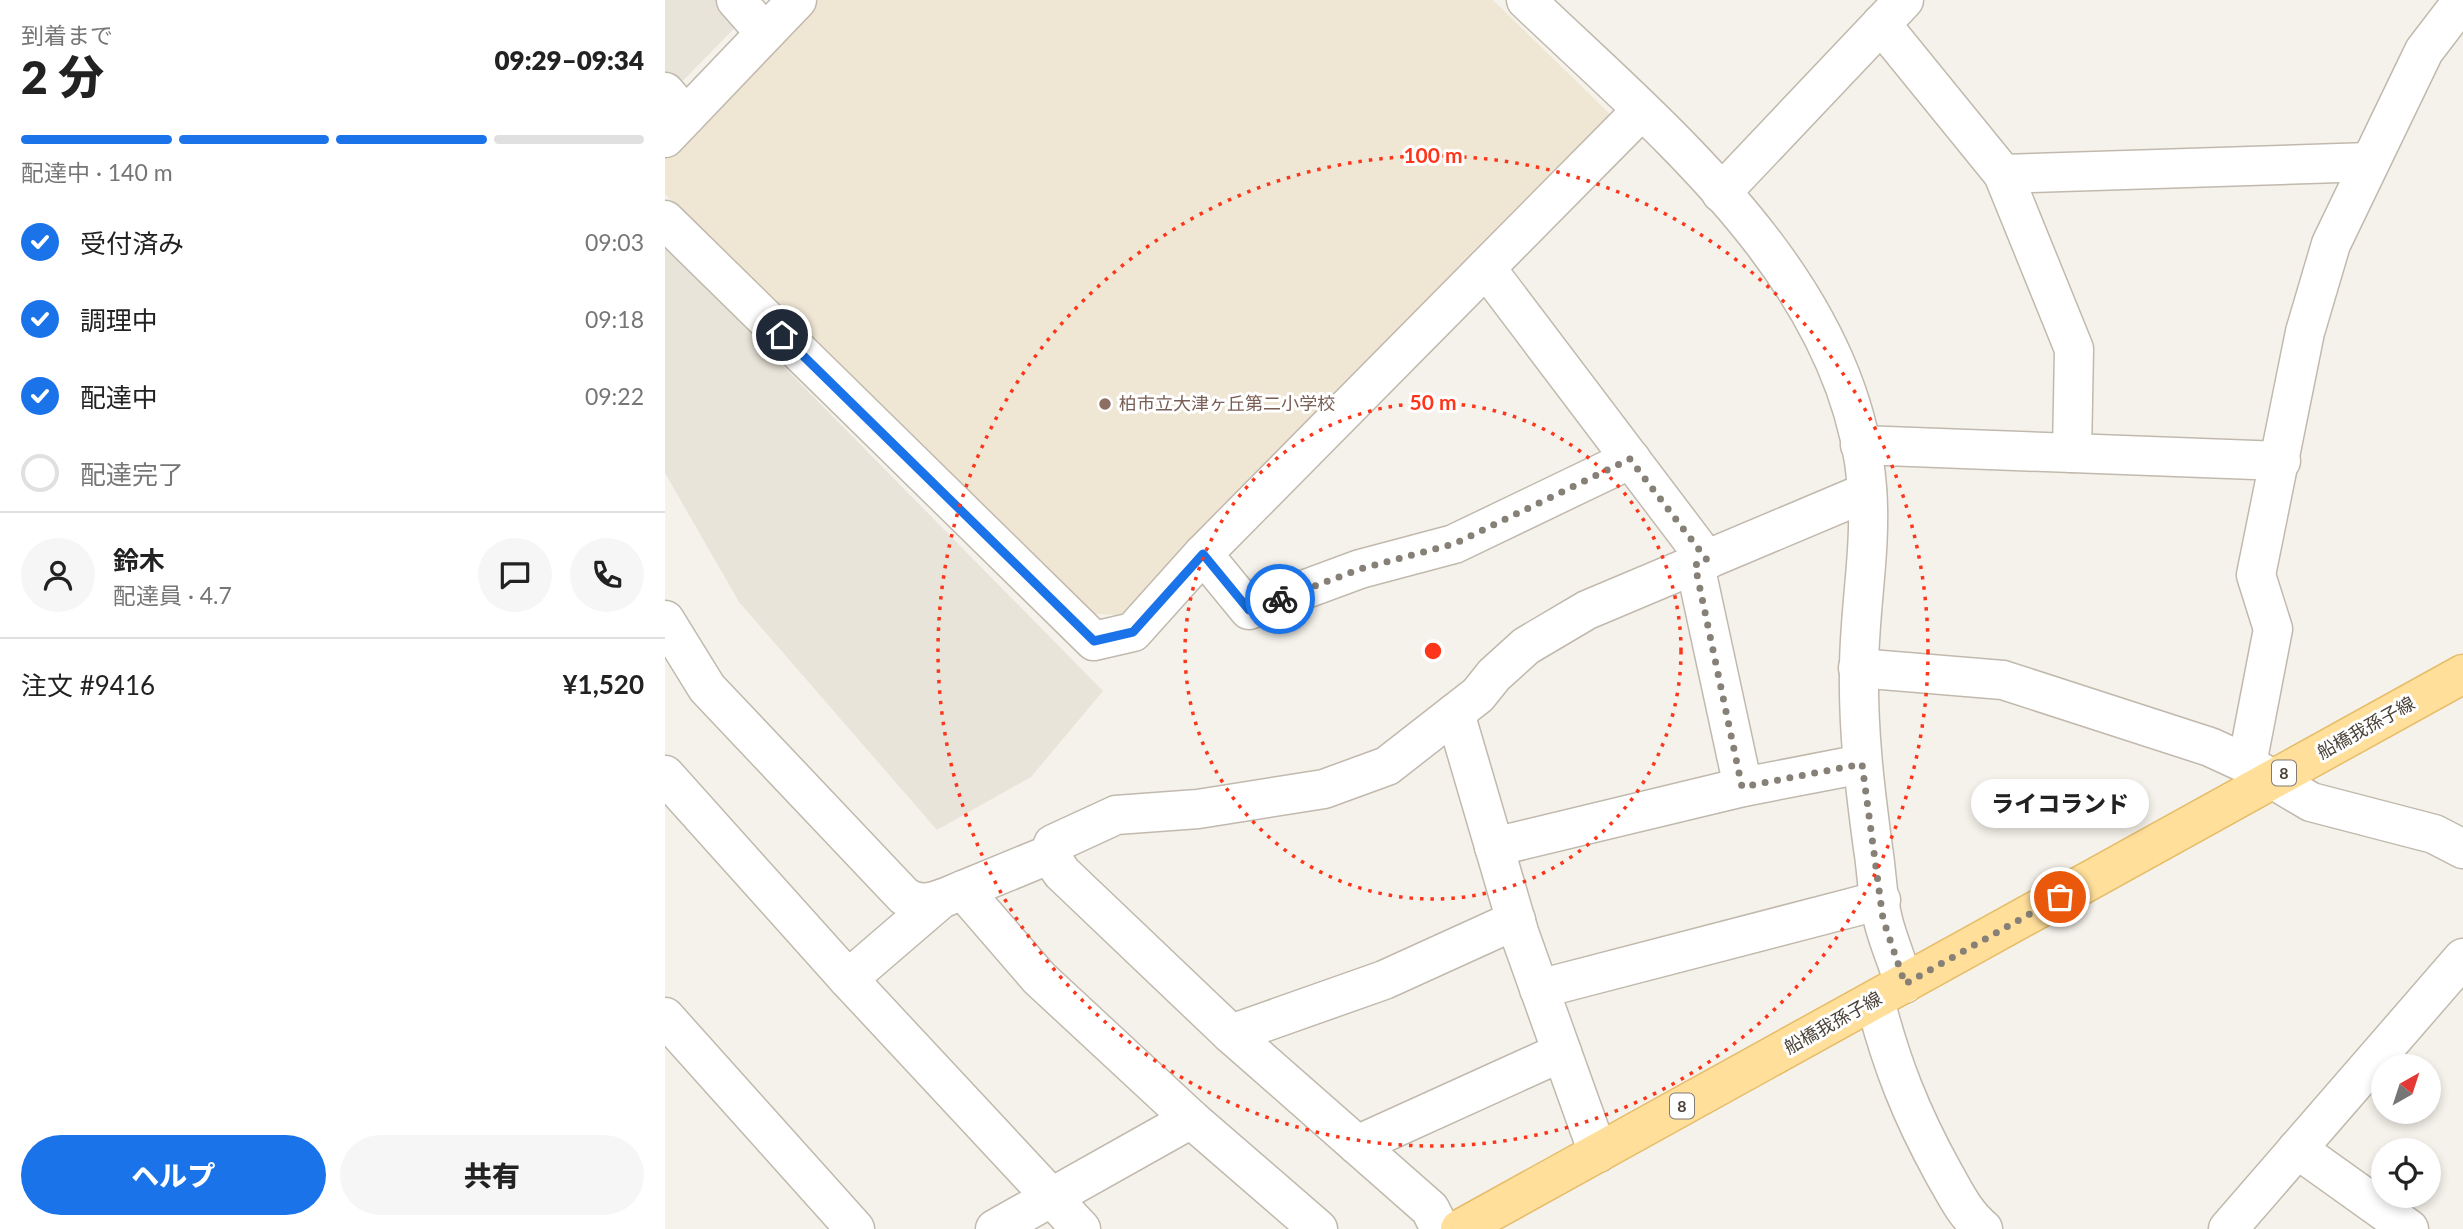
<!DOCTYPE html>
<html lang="ja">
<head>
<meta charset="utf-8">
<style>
	:root { --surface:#fff; --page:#f6f6f6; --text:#222; --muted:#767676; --line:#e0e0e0; --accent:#1a73e8 }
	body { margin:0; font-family:Lato,"Noto Sans JP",sans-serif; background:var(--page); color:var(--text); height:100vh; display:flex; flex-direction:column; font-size:26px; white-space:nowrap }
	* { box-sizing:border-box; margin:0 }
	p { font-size:23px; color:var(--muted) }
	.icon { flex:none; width:38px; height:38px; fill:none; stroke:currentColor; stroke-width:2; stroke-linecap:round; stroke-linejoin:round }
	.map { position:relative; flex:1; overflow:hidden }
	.drawer { display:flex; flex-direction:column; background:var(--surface); width:665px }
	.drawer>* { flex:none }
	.needle { width:46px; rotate:39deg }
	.buttons { position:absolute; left:1706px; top:1054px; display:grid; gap:14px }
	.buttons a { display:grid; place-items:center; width:70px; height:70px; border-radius:50%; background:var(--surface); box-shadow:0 4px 10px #0003; font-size:35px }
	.pin { position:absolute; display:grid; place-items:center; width:60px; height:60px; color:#fff; margin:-30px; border:4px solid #fff; border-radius:50%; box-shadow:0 2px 7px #0007 }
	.courier { position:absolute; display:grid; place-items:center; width:70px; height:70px; margin:-35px; border:5px solid #1a73e8; border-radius:50%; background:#fff; color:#222; box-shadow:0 2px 9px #0007 }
	.bubble { position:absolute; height:49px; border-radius:24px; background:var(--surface); box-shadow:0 4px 10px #0003; font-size:23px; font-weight:800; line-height:49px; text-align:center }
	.head em { font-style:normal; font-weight:800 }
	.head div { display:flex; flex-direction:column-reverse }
	.head { display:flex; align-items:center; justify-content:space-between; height:119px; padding:0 21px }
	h1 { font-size:46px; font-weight:800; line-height:52px }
	.bar { display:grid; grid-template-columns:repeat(4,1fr); gap:10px 7px; align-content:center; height:84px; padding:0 21px }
	.bar i { height:9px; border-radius:5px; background:var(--line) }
	.bar .selected { background:var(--accent) }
	.bar p { grid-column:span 4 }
	.line { display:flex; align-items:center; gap:18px; padding:0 21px; border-top:2px solid var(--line) }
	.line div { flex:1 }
	.round { display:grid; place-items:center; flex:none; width:74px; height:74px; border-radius:37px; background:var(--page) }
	ol { padding:0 21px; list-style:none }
	li { display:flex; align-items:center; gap:21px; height:77px }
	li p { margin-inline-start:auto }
	li .icon { padding:7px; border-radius:50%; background:var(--accent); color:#fff; stroke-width:4 }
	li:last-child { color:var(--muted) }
	li i { width:38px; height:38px; border:4px solid var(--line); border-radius:50% }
	.cta { display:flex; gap:14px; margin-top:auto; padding:14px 21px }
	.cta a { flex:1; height:80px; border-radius:42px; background:var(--accent); color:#fff; font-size:28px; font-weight:800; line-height:80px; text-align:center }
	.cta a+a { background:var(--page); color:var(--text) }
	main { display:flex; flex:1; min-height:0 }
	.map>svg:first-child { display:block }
	.residential { fill:#e9e4d9 }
	.education { fill:#efe6d4 }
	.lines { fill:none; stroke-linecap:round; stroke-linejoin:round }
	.minor-casing { stroke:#c1b9ad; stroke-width:41 }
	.major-casing { stroke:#e6bc68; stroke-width:41 }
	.minor { stroke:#fff; stroke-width:38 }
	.major { stroke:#ffdf9a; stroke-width:38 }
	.done { stroke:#868077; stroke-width:7; stroke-dasharray:0 12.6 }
	.route { stroke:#1a73e8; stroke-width:9 }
	.ring { fill:none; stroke:#fd351a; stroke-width:3.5; stroke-dasharray:3.5 7 }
	.education-dot { fill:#8d6e63; stroke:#fff; stroke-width:2.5 }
	.labels { text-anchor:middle; stroke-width:6; stroke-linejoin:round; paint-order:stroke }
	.shield { fill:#fff; stroke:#807b74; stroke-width:2 }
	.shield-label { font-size:16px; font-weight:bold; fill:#4a4238 }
	.education-label { font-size:18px; fill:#785e54; stroke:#fff; text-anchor:start }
	.street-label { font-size:18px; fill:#4a4238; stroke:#fff }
	.centre { fill:#fd351a; stroke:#fff; stroke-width:3.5 }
	.ring-label { font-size:21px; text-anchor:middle; font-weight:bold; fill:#fd351a; stroke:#fff; stroke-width:6; stroke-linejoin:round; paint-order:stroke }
</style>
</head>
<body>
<main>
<section class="drawer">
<div class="head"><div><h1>2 分</h1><p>到着まで</p></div><em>09:29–09:34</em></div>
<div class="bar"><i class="selected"></i><i class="selected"></i><i class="selected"></i><i></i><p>配達中 · 140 m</p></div>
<ol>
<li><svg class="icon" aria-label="check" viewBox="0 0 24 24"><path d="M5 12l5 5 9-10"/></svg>受付済み<p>09:03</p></li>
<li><svg class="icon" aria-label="check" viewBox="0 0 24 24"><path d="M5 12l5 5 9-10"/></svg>調理中<p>09:18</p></li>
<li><svg class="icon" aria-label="check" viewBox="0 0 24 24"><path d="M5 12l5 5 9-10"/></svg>配達中<p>09:22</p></li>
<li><i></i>配達完了</li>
</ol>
<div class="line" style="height:126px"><a class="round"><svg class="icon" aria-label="person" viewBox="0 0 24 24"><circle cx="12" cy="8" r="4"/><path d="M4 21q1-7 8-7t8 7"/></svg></a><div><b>鈴木</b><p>配達員 · 4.7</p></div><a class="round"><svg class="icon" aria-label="chat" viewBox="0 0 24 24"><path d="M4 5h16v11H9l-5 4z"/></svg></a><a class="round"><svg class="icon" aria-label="phone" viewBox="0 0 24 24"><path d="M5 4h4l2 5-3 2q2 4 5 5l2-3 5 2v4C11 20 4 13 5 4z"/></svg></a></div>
<div class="line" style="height:91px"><div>注文 #9416</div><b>¥1,520</b></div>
<div class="cta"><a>ヘルプ</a><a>共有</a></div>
</section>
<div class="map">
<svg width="1798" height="1229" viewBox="0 0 1798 1229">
	<rect width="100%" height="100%" fill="#f5f2eb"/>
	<g class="residential">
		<polygon points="0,0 97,0 0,99"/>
		<polygon points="0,246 438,691 366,777 272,830 74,602 0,473"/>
	</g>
	<polygon class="education" points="151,0 828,0 949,118 457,615 428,614 0,194 0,153"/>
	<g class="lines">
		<defs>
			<g id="minor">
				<polyline points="71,0 100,33"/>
				<path d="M861 0C999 132 1186 282 1202 487 1207 549 1194 609 1194 670 1193 731 1200 789 1208 848 1212 872 1212 897 1218 920 1223 941 1233 963 1239 984"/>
				<polyline points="1216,24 1338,174 1409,349 1407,453"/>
				<polyline points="0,92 21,116"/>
				<polyline points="0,138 132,0"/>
				<polyline points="1338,174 1705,162"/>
				<polyline points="1056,193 1239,0"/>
				<polyline points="0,220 429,641 468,632 538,554"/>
				<polyline points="821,268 1042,560"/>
				<polyline points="1195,445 1616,461"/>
				<polyline points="966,459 789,544 695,569 584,610 538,554 976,111"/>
				<polyline points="1030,565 1078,787"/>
				<path d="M0 620 42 688 239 896C258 910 278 898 298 890L374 978 526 1119 653 1229"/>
				<polyline points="1193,668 1338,680 1545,747 1582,764 1646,802 1769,834 1798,849"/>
				<polyline points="790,713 855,935 933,1153"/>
				<polyline points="1582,764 1608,629 1591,575 1640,332 1666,244 1759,51 1798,0"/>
				<polyline points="0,775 183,979 416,1229"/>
				<polyline points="829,847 1078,787 1197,764"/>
				<polyline points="298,890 388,853"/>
				<polyline points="183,979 276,899"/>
				<polyline points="874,989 1216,900"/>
				<path d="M1210 1000C1226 1063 1246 1114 1278 1172 1290 1193 1299 1213 1318 1229"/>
				<polyline points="0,1017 190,1229"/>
				<polyline points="566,1034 719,980 851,920"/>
				<polyline points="692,1145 897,1052"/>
				<polyline points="1632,1149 1744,1229"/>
				<polyline points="330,1229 526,1119"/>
				<polyline points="775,1229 765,1209 566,1034 397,873 388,860 388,844 451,815 533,809 659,789 722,766 813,695 829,675 861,646 922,610 1202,492"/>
				<polyline points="1563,1229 1798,958"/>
			</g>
			<polyline id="major" points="795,1229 1798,674"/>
		</defs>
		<use href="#minor" class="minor-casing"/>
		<use href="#major" class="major-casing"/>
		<use href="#minor" class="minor"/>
		<use href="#major" class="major"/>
	</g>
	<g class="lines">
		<polyline class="done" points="615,599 695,569 789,544 965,459 1042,560 1030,565 1077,787 1197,764 1218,919 1240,984 1395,897"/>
		<polyline class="route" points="117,335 429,641 468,632 538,554 584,610 615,599"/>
	</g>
	<g class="ring">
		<circle cx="768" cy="651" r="248"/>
		<circle cx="768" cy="651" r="495"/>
	</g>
	<circle class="education-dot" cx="440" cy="404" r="7"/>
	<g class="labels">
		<g class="shield">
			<rect x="1607" y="760.5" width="24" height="25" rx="5"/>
			<rect x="1005" y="1093.5" width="24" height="25" rx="5"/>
		</g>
		<g class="shield-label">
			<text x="1619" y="779">8</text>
			<text x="1017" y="1112">8</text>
		</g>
		<g class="education-label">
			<text x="454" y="410">柏市立大津ヶ丘第二小学校</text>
		</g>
		<g class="street-label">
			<text transform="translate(1701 728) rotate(-29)" y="6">船橋我孫子線</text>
			<text transform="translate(1168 1023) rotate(-29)" y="6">船橋我孫子線</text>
		</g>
	</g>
	<circle cx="768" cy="651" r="10" class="centre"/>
	<g class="ring-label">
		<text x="768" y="163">100 m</text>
		<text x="768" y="410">50 m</text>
	</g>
</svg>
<div class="buttons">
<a><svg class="needle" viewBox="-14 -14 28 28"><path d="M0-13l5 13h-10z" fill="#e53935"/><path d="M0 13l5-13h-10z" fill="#767676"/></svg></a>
<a><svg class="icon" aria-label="locate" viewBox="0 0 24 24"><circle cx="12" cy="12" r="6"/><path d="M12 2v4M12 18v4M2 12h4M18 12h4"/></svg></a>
</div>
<div class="pin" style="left:1395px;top:897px;background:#ea580c"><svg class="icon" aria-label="bag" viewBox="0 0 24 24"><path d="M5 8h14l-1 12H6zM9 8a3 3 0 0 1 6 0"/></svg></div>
<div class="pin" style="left:117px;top:335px;background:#1f2937"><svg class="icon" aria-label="home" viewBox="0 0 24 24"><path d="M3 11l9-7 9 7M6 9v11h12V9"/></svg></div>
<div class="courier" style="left:615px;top:599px"><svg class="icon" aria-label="bike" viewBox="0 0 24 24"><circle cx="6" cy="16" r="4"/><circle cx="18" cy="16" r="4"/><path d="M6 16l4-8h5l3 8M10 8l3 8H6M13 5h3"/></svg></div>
<div class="bubble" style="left:1306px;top:779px;width:178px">ライコランド</div>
</div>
</main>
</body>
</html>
